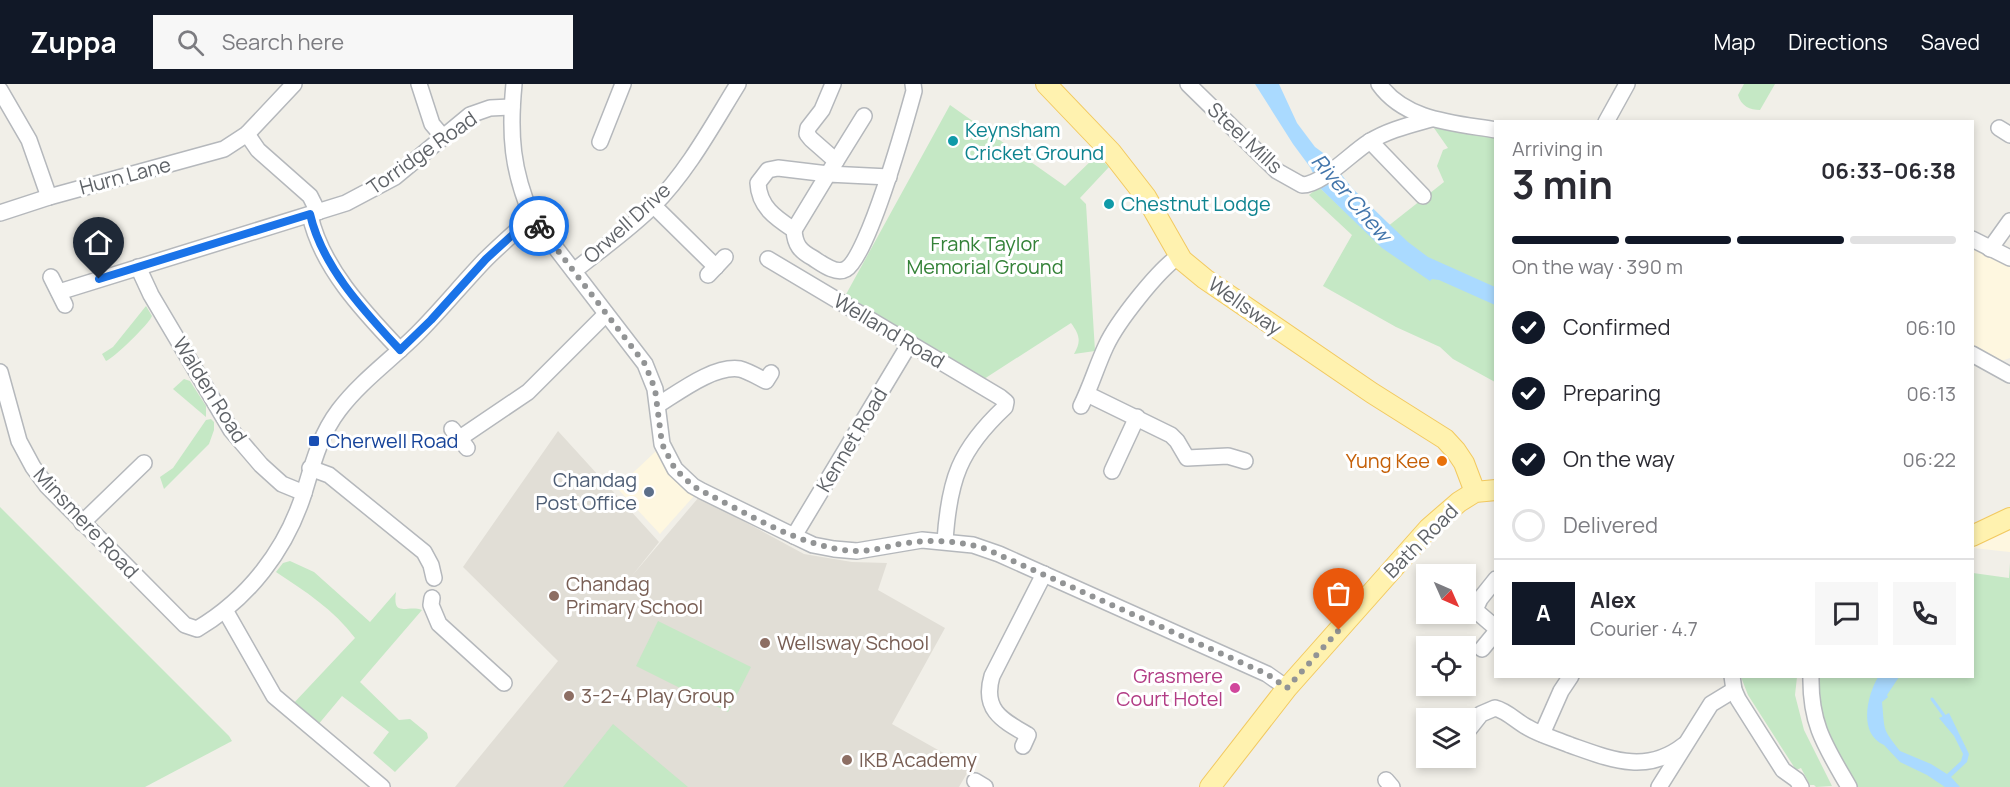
<!DOCTYPE html>
<html lang="en">
<head>
<meta charset="utf-8">
<style>
	:root { --surface:#fff; --page:#f7f7f7; --text:#2b2b33; --muted:#7c7c81; --line:#e1e1e2; --accent:#111827 }
	body { margin:0; font-family:Manrope,sans-serif; background:var(--page); color:var(--text); height:100vh; display:flex; flex-direction:column; font-size:22px; white-space:nowrap }
	* { box-sizing:border-box; margin:0 }
	p { font-size:20px; color:var(--muted) }
	.icon { flex:none; width:33px; height:33px; fill:none; stroke:currentColor; stroke-width:2; stroke-linecap:round; stroke-linejoin:round }
	.map { position:relative; flex:1; overflow:hidden }
	.side { position:absolute; left:1494px; top:36px; width:480px; height:558px; display:flex; flex-direction:column; background:var(--surface); border-radius:0px; box-shadow:0 3px 9px #0003 }
	.side>* { flex:none }
	.needle { width:39px; rotate:135deg }
	.tools { position:absolute; left:1416px; top:480px; display:grid; gap:12px }
	.tools a { display:grid; place-items:center; width:60px; height:60px; border-radius:0px; background:var(--surface); box-shadow:0 3px 9px #0003; font-size:30px }
	.pin { position:absolute; display:grid; place-items:center; width:51px; height:51px; color:#fff; margin:-62px -26px; border-radius:50% 50% 50% 0; rotate:-45deg; box-shadow:0 0 6px #0007 }
	.pin .icon { rotate:45deg }
	.courier { position:absolute; display:grid; place-items:center; width:60px; height:60px; margin:-30px; border:4px solid #1a73e8; border-radius:50%; background:#fff; color:#222; box-shadow:0 2px 8px #0007 }
	.head em { font-style:normal; font-weight:700 }
	.head div { display:flex; flex-direction:column-reverse }
	.head { display:flex; align-items:center; justify-content:space-between; height:102px; padding:0 18px }
	h1 { font-size:39px; font-weight:700; line-height:45px }
	.bar { display:grid; grid-template-columns:repeat(4,1fr); gap:9px 6px; align-content:center; height:72px; padding:0 18px }
	.bar i { height:8px; border-radius:4px; background:var(--line) }
	.bar .on { background:var(--accent) }
	.bar p { grid-column:span 4 }
	.line { display:flex; align-items:center; gap:15px; padding:0 18px; border-top:2px solid var(--line) }
	.line div { flex:1 }
	.round { display:grid; place-items:center; flex:none; width:63px; height:63px; border-radius:0px; background:var(--page) }
	ol { padding:0 18px; list-style:none }
	li { display:flex; align-items:center; gap:18px; height:66px }
	li p { margin-inline-start:auto }
	li .icon { padding:6px; border-radius:50%; background:var(--accent); color:#fff; stroke-width:4 }
	li:last-child { color:var(--muted) }
	li i { width:33px; height:33px; border:3px solid var(--line); border-radius:50% }
	header { display:flex; align-items:center; gap:36px; box-sizing:border-box; height:84px; padding:0 30px; background:var(--accent); color:#fff }
	header strong { font-size:28px }
	nav { display:flex; gap:33px; margin-inline-start:auto; font-size:21px }
	.search { width:420px; height:54px; background:var(--page); display:flex; align-items:center; gap:15px; box-sizing:border-box; padding:0 21px; border-radius:0px; color:var(--muted); font-size:22px }
	.map>svg:first-child { display:block }
	.commercial { fill:#fef7e0 }
	.education { fill:#e1ded6 }
	.green { fill:#c5e8c5 }
	.water { fill:#aadaff }
	.lines { fill:none; stroke-linecap:round; stroke-linejoin:round }
	.stream { stroke:#aadaff; stroke-width:3 }
	.minor-casing { stroke:#b5b8bc; stroke-width:18 }
	.major-casing { stroke:#f2c960; stroke-width:22 }
	.minor { stroke:#fff; stroke-width:15 }
	.major { stroke:#fff2af; stroke-width:20 }
	.done { stroke:#929495; stroke-width:6; stroke-dasharray:0 10.8 }
	.route { stroke:#1a73e8; stroke-width:8 }
	.culture-dot { fill:#0f9aa8; stroke:#fff; stroke-width:2 }
	.transit-dot { fill:#1a4fb4; stroke:#fff; stroke-width:2 }
	.food-dot { fill:#e8710a; stroke:#fff; stroke-width:2 }
	.service-dot { fill:#5c6f8a; stroke:#fff; stroke-width:2 }
	.education-dot { fill:#8d6e63; stroke:#fff; stroke-width:2 }
	.hotel-dot { fill:#d1479c; stroke:#fff; stroke-width:2 }
	.labels { text-anchor:middle; stroke-width:6; stroke-linejoin:round; paint-order:stroke }
	.culture-label { font-size:20px; fill:#0d838f; stroke:#fff; text-anchor:start }
	.street-label { font-size:20px; fill:#5f6368; stroke:#fff }
	.park-label { font-size:20px; fill:#348238; stroke:#fff }
	.transit-label { font-size:20px; fill:#164399; stroke:#fff; text-anchor:start }
	.food-label { font-size:20px; fill:#c56008; stroke:#fff; text-anchor:end }
	.service-label { font-size:20px; fill:#4e5e75; stroke:#fff; text-anchor:end }
	.education-label { font-size:20px; fill:#785e54; stroke:#fff; text-anchor:start }
	.hotel-label { font-size:20px; fill:#b23c85; stroke:#fff; text-anchor:end }
	.water-label { font-size:21px; font-style:italic; fill:#4174aa; stroke:#fff }
</style>
</head>
<body>
<header>
<strong>Zuppa</strong>
<div class="search"><svg class="icon" aria-label="search" viewBox="0 0 24 24"><circle cx="10" cy="10" r="6"/><path d="M15 15l6 6"/></svg>Search here</div>
<nav><a>Map</a><a>Directions</a><a>Saved</a></nav>
</header>
<div class="map">
<svg width="2010" height="703" viewBox="0 0 2010 703">
	<rect width="100%" height="100%" fill="#f1efe8"/>
	<g class="commercial">
		<polygon points="1973,162 2010,181 2010,274 1998,278 1973,263"/>
		<polygon points="656,367 674,393 694,412 660,450 617,404"/>
		<polygon points="2010,444 2010,468 1973,464 1973,462"/>
	</g>
	<polygon class="education" points="558,347 659,458 631,493 699,413 804,470 852,478 887,479 878,506 945,544 892,640 970,684 959,703 455,703 558,577 463,483"/>
	<g class="green">
		<path d="M1744 0H1775L1760 26C1750 26 1741 22 1738 11Z"/>
		<path d="M950 21 1065 102 1097 71 1109 83 1080 114 1086 120 1095 267 1074 270C1082 257 1079 250 1071 239L984 295 844 214Z"/>
		<polygon points="1434,44 1495,52 1495,298 1453,275 1440,263 1396,243 1323,202 1352,151 1309,111 1319,103 1373,154 1444,98 1437,82 1443,66 1448,64"/>
		<path d="M146 222 152 232C149 240 113 275 106 277L102 270 113 263Z"/>
		<polygon points="184,295 190,297 206,322 206,333 173,305"/>
		<polygon points="211,335 214,338 214,346 209,360 164,405 160,393 173,384 206,336"/>
		<polygon points="0,423 229,652 232,657 145,703 0,703"/>
		<path d="M290 477 314 488 370 538 396 508C392 535 408 520 422 526L360 598 399 636 410 635 427 649 428 654 395 688 373 669 389 648 342 612 317 642 292 621 355 554C334 526 305 507 276 488L283 479Z"/>
		<polygon points="2010,479 2010,703 1857,703 1820,638 1815,593 1972,592 1973,489 2009,494"/>
		<polygon points="658,537 751,583 728,628 636,582"/>
		<polygon points="1741,593 1797,593 1795,611 1804,646 1832,702 1816,703 1814,701 1810,701 1801,684 1796,686 1748,611"/>
		<polygon points="613,640 688,703 563,703"/>
	</g>
	<g class="water">
		<polygon points="1255,0 1279,0 1297,39 1315,63 1326,71 1352,104 1387,138 1408,158 1428,173 1495,203 1495,221 1439,196 1432,195 1430,197 1382,164 1321,105 1310,83 1293,60"/>
		<path d="M1878 593H1899L1887 611 1888 613 1882 618C1885 648 1882 644 1900 667L1931 680 1947 690 1961 677 1963 670 1954 652 1939 634 1949 629 1969 670 1967 678 1951 693 1960 703H1945L1927 691 1900 678 1884 661C1858 650 1867 612 1878 593Z"/>
	</g>
	<g class="lines">
		<polyline class="stream" points="1932,615 1945,633"/>
		<defs>
			<g id="minor">
				<polyline points="419,0 432,40 443,53"/>
				<path d="M514 0C509 51 512 86 532 133L645 280 655 305 662 360 675 385 693 402 702 407 794 452 813 461 834 465 857 467 922 456 973 461 999 470 1267 590 1287 604"/>
				<polyline points="833,0 822,26 808,44 807,50 811,55 836,77"/>
				<path d="M1188 0 1277 87 1302 101C1322 101 1351 69 1369 58 1388 46 1410 41 1431 35"/>
				<path d="M1379 0C1405 37 1455 39 1496 46"/>
				<polyline points="0,6 29,56 49,113"/>
				<path d="M864 32 828 90 778 84 768 86 758 99C759 123 776 134 794 146 795 161 800 167 813 174 821 179 836 191 846 185 868 173 906 36 914 7L913 0"/>
				<polyline points="1606,38 1627,0"/>
				<polyline points="1999,44 2010,51"/>
				<polyline points="247,50 258,66 310,112 318,128"/>
				<polyline points="1370,57 1423,112"/>
				<polyline points="600,58 623,0"/>
				<polyline points="654,122 716,183"/>
				<polyline points="0,129 49,113 224,65 247,50 294,0"/>
				<path d="M310 131C321 183 364 228 400 266"/>
				<polyline points="794,146 828,90 889,93"/>
				<polyline points="1972,155 2010,174"/>
				<polyline points="1990,165 2010,137"/>
				<path d="M768 175 1000 313 1006 318 1005 323C959 366 949 396 945 457"/>
				<polyline points="138,183 151,211 231,346 261,381 282,400 304,409"/>
				<path d="M574 187C600 166 629 146 653 122 688 87 712 42 738 0"/>
				<polyline points="708,191 725,173"/>
				<polyline points="51,193 65,221"/>
				<polyline points="59,208 346,119 395,93 470,31 490,24 512,23"/>
				<polyline points="1972,270 2010,291"/>
				<path d="M0 288 19 357 33 383 47 402 185 541 197 545C248 515 286 466 304 409 313 379 320 351 339 326 361 297 392 275 417 250 441 226 462 200 485 176 500 161 516 147 532 133"/>
				<polyline points="1087,310 1171,351 1177,357 1187,374 1228,372 1245,377"/>
				<path d="M658 321C679 308 714 281 740 285 748 287 758 293 766 297L771 289"/>
				<path d="M1081 322C1091 302 1097 281 1106 262 1117 238 1158 186 1179 172"/>
				<polyline points="452,345 467,364"/>
				<polyline points="460,354 528,308 606,230"/>
				<polyline points="310,384 329,391 424,468 431,481 434,494"/>
				<polyline points="1112,387 1137,333"/>
				<polyline points="82,439 144,379"/>
				<polyline points="794,452 910,259"/>
				<polyline points="1496,495 1480,515 1475,526 1496,544"/>
				<polyline points="432,514 431,521 439,540 504,599"/>
				<polyline points="225,526 274,612 382,703"/>
				<polyline points="1482,565 1496,548"/>
				<polyline points="1732,592 1734,606 1738,615 1783,686 1797,696 1801,703"/>
				<path d="M1811 592C1810 641 1826 663 1849 703"/>
				<path d="M1466 649 1481 630 1495 624C1507 627 1516 637 1527 643 1540 651 1556 655 1570 661 1610 675 1646 691 1684 661"/>
				<polyline points="1542,650 1561,607 1571,592"/>
				<path d="M1023 662 1028 651C1002 636 982 626 992 592L1044 490"/>
				<polyline points="1386,696 1392,703"/>
				<polyline points="975,697 985,703"/>
				<polyline points="1659,703 1711,620 1734,606"/>
			</g>
			<g id="major">
				<polyline points="1046,0 1111,68 1146,113 1182,176 1205,195 1372,309 1445,355 1456,367 1464,379 1475,408"/>
				<polyline points="1972,452 2010,434"/>
				<polyline points="1210,703 1287,604 1429,444 1459,418 1475,408 1496,406"/>
			</g>
		</defs>
		<use href="#minor" class="minor-casing"/>
		<use href="#major" class="major-casing"/>
		<use href="#minor" class="minor"/>
		<use href="#major" class="major"/>
	</g>
	<g class="lines">
		<path class="done" d="M539 142 645 280 655 305 662 360 675 385 693 402 702 407C748 430 803 464 854 467 869 468 885 463 900 460 929 455 958 456 986 465L1267 590 1287 604 1339 546"/>
		<path class="route" d="M99 195 310 130C322 183 365 228 400 266L431 236 486 175 532 133 539 142"/>
	</g>
	<g class="culture-dot">
		<circle cx="953" cy="57" r="6"/>
		<circle cx="1109" cy="120" r="6"/>
	</g>
	<rect class="transit-dot" x="308" y="351" width="12" height="12" rx="3"/>
	<circle class="food-dot" cx="1442" cy="377" r="6"/>
	<circle class="service-dot" cx="649" cy="408" r="6"/>
	<g class="education-dot">
		<circle cx="554" cy="512" r="6"/>
		<circle cx="765" cy="559" r="6"/>
		<circle cx="569" cy="612" r="6"/>
		<circle cx="847" cy="676" r="6"/>
	</g>
	<circle class="hotel-dot" cx="1235" cy="604" r="6"/>
	<g class="labels">
		<g class="culture-label">
			<text x="965" y="53">Keynsham<tspan x="965" dy="23">Cricket Ground</tspan></text>
			<text x="1121" y="127">Chestnut Lodge</text>
		</g>
		<g class="street-label">
			<text transform="translate(1245 54) rotate(43)" y="7">Steel Mills</text>
			<text transform="translate(422 69) rotate(-35)" y="7">Torridge Road</text>
			<text transform="translate(125 92) rotate(-15)" y="7">Hurn Lane</text>
			<text transform="translate(627 139) rotate(-42)" y="7">Orwell Drive</text>
			<text transform="translate(1245 222) rotate(35)" y="7">Wellsway</text>
			<text transform="translate(889 247) rotate(31)" y="7">Welland Road</text>
			<text transform="translate(210 306) rotate(58)" y="7">Walden Road</text>
			<text transform="translate(852 356) rotate(-59)" y="7">Kennet Road</text>
			<text transform="translate(86 439) rotate(47)" y="7">Minsmere Road</text>
			<text transform="translate(1421 457) rotate(-45)" y="7">Bath Road</text>
		</g>
		<g class="park-label">
			<text x="985" y="167">Frank Taylor<tspan x="985" dy="23">Memorial Ground</tspan></text>
		</g>
		<g class="transit-label">
			<text x="326" y="364">Cherwell Road</text>
		</g>
		<g class="food-label">
			<text x="1430" y="384">Yung Kee</text>
		</g>
		<g class="service-label">
			<text x="637" y="403">Chandag<tspan x="637" dy="23">Post Office</tspan></text>
		</g>
		<g class="education-label">
			<text x="566" y="507">Chandag<tspan x="566" dy="23">Primary School</tspan></text>
			<text x="777" y="566">Wellsway School</text>
			<text x="581" y="619">3-2-4 Play Group</text>
			<text x="859" y="683">IKB Academy</text>
		</g>
		<g class="hotel-label">
			<text x="1223" y="599">Grasmere<tspan x="1223" dy="23">Court Hotel</tspan></text>
		</g>
		<g class="water-label">
			<text transform="translate(1351 114) rotate(49)" y="7">River Chew</text>
		</g>
	</g>
</svg>
<div class="tools">
<a><svg class="needle" viewBox="-14 -14 28 28"><path d="M0-13l5 13h-10z" fill="#e53935"/><path d="M0 13l5-13h-10z" fill="#7c7c81"/></svg></a>
<a><svg class="icon" aria-label="locate" viewBox="0 0 24 24"><circle cx="12" cy="12" r="6"/><path d="M12 2v4M12 18v4M2 12h4M18 12h4"/></svg></a>
<a><svg class="icon" aria-label="layers" viewBox="0 0 24 24"><path d="M12 4l9 5-9 5-9-5zM3 14l9 5 9-5"/></svg></a>
</div>
<div class="pin" style="left:1339px;top:546px;background:#ea580c"><svg class="icon" aria-label="bag" viewBox="0 0 24 24"><path d="M5 8h14l-1 12H6zM9 8a3 3 0 0 1 6 0"/></svg></div>
<div class="pin" style="left:99px;top:195px;background:#1f2937"><svg class="icon" aria-label="home" viewBox="0 0 24 24"><path d="M3 11l9-7 9 7M6 9v11h12V9"/></svg></div>
<div class="courier" style="left:539px;top:142px"><svg class="icon" aria-label="bike" viewBox="0 0 24 24"><circle cx="6" cy="16" r="4"/><circle cx="18" cy="16" r="4"/><path d="M6 16l4-8h5l3 8M10 8l3 8H6M13 5h3"/></svg></div>
<section class="side">
<div class="head"><div><h1>3 min</h1><p>Arriving in</p></div><em>06:33–06:38</em></div>
<div class="bar"><i class="on"></i><i class="on"></i><i class="on"></i><i></i><p>On the way · 390 m</p></div>
<ol>
<li><svg class="icon" aria-label="check" viewBox="0 0 24 24"><path d="M5 12l5 5 9-10"/></svg>Confirmed<p>06:10</p></li>
<li><svg class="icon" aria-label="check" viewBox="0 0 24 24"><path d="M5 12l5 5 9-10"/></svg>Preparing<p>06:13</p></li>
<li><svg class="icon" aria-label="check" viewBox="0 0 24 24"><path d="M5 12l5 5 9-10"/></svg>On the way<p>06:22</p></li>
<li><i></i>Delivered</li>
</ol>
<div class="line" style="height:108px"><b class="round" style="background:var(--accent);color:#fff">A</b><div><b>Alex</b><p>Courier · 4.7</p></div><a class="round"><svg class="icon" aria-label="chat" viewBox="0 0 24 24"><path d="M4 5h16v11H9l-5 4z"/></svg></a><a class="round"><svg class="icon" aria-label="phone" viewBox="0 0 24 24"><path d="M5 4h4l2 5-3 2q2 4 5 5l2-3 5 2v4C11 20 4 13 5 4z"/></svg></a></div>
</section>
</div>
</body>
</html>
